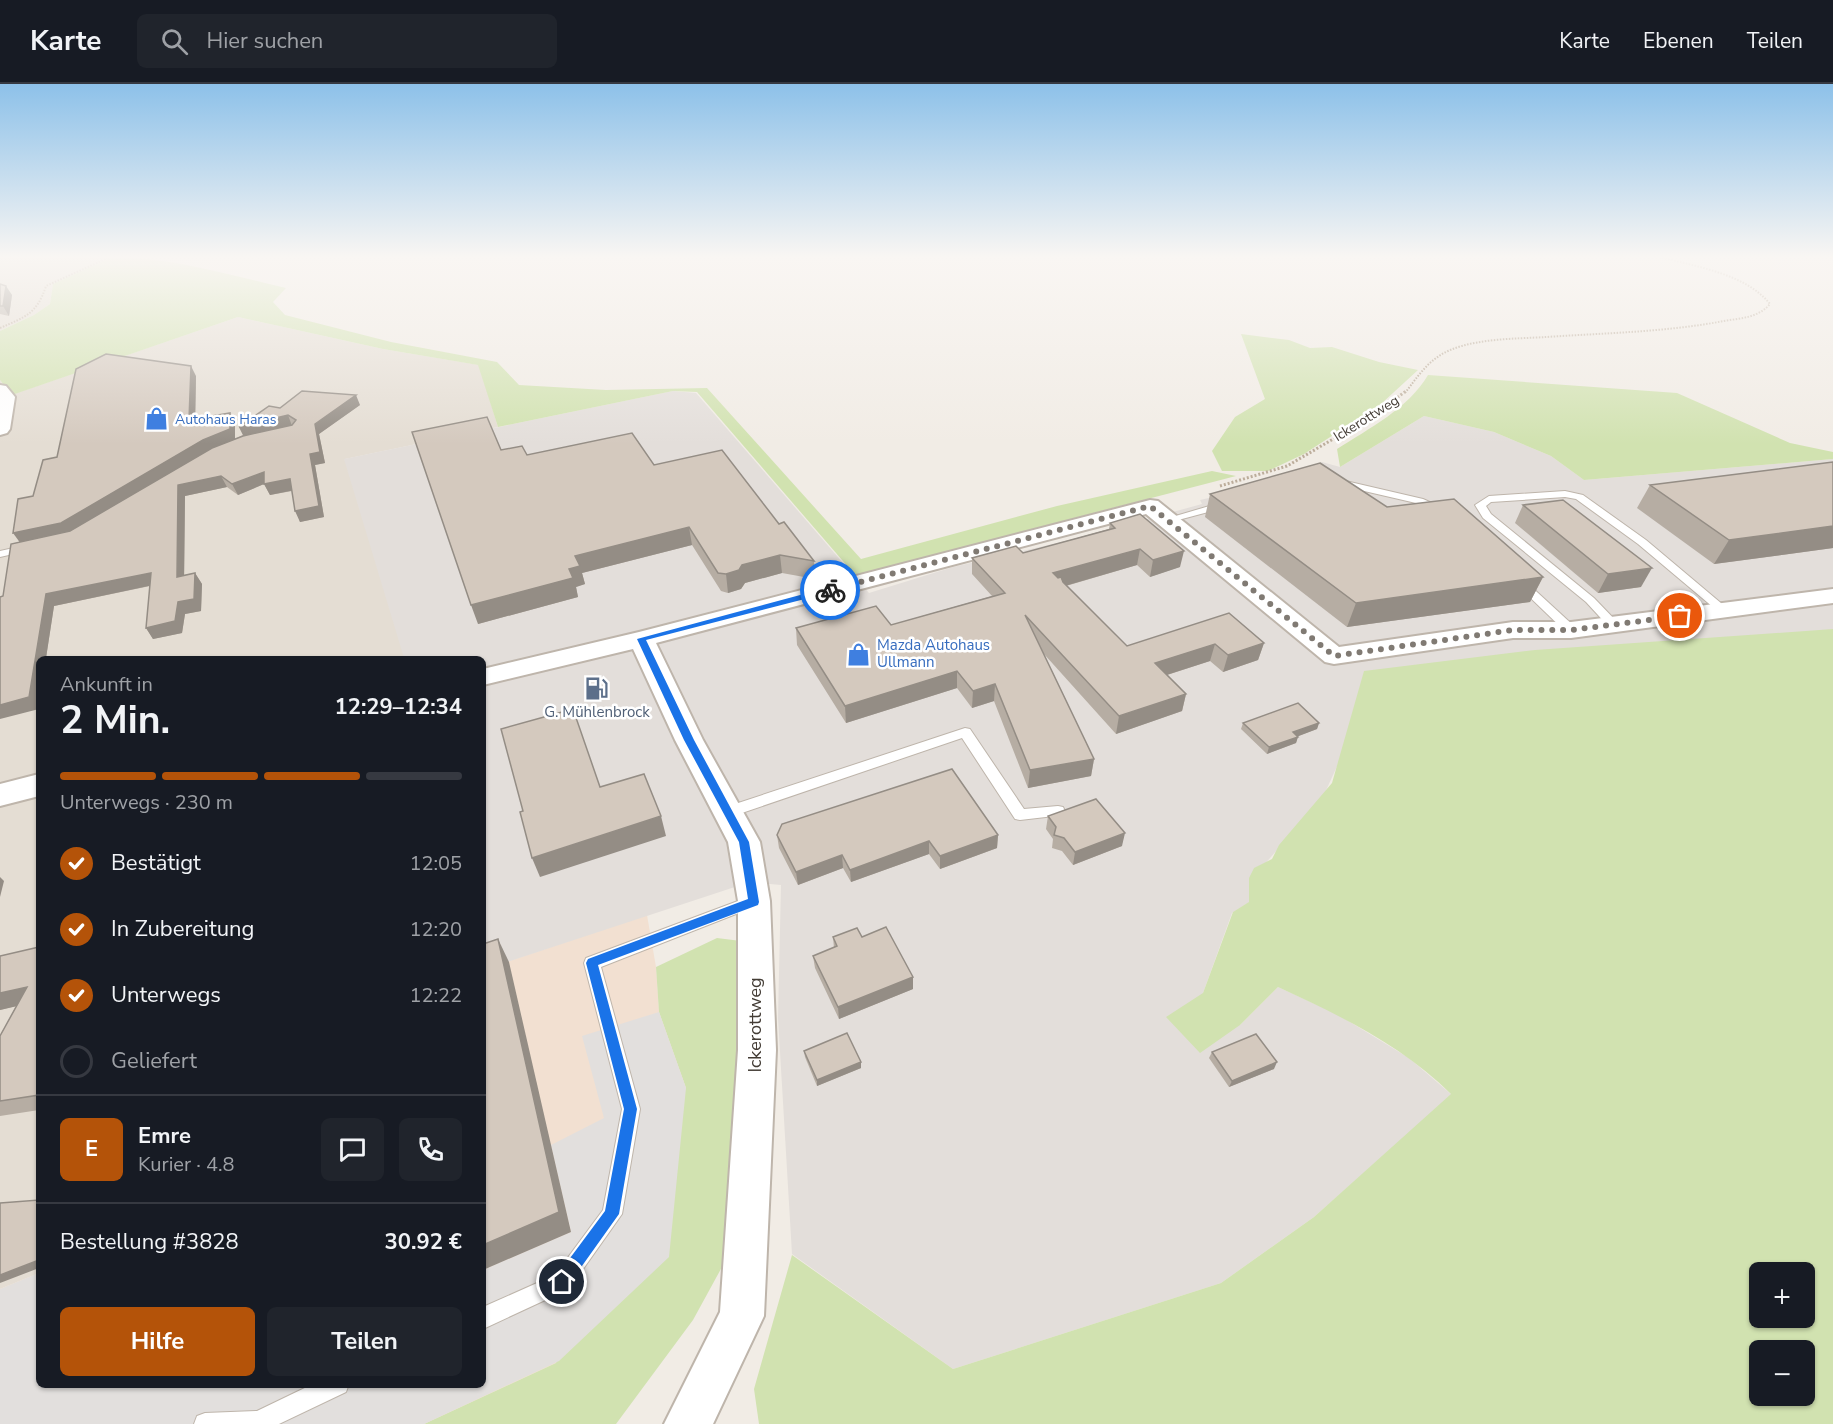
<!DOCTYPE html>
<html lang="de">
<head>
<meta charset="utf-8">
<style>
	:root { --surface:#171b24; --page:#20242c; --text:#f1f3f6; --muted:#9ea1a6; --line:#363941; --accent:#b45309 }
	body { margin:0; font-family:"Nunito Sans",sans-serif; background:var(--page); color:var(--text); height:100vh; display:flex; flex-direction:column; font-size:22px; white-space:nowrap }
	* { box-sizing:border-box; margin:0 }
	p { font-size:20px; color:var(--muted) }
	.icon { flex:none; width:33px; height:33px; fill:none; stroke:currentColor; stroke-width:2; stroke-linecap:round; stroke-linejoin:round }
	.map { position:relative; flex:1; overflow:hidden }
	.sheet { position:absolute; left:36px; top:572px; width:450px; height:732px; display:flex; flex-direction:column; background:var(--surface); border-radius:9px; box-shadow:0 2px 4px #0004 }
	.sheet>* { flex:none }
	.tools { position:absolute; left:1749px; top:1178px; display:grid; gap:12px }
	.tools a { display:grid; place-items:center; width:66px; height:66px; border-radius:9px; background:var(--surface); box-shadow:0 2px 4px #0004; font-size:30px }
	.pin { position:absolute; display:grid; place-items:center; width:51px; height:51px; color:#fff; margin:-26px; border:3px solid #fff; border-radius:50%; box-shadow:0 2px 6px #0007 }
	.courier { position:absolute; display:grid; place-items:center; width:60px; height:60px; margin:-30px; border:4px solid #1a73e8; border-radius:50%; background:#fff; color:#222; box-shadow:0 2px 8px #0007 }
	.head em { font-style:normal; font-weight:700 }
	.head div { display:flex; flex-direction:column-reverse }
	.head { display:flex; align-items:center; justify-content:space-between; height:102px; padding:0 24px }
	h1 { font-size:39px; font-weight:700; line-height:45px }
	.bar { display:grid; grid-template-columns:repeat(4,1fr); gap:9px 6px; align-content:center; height:72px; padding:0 24px }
	.bar i { height:8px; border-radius:4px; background:var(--line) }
	.bar .on { background:var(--accent) }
	.bar p { grid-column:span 4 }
	.line { display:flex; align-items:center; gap:15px; padding:0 24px; border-top:2px solid var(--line) }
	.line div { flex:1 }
	.round { display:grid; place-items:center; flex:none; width:63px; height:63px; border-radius:9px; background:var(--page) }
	ol { padding:0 24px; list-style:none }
	li { display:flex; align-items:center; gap:18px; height:66px }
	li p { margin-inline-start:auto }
	li .icon { padding:6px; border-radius:50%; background:var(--accent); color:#fff; stroke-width:4 }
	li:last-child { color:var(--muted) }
	li i { width:33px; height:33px; border:3px solid var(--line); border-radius:50% }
	.action { display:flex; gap:12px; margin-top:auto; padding:12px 24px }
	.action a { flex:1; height:69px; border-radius:9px; background:var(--accent); color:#fff; font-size:24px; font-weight:700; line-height:69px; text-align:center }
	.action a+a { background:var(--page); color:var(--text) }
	header { display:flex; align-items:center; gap:36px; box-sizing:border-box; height:84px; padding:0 30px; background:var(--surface); border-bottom:2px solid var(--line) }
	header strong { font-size:28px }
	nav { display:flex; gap:33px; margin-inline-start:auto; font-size:21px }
	.search { width:420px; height:54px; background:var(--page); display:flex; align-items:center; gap:15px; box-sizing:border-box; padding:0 21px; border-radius:9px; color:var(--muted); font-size:22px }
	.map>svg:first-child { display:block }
	.residential { fill:#e4ddd3 }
	.commercial { fill:#f2e0d1 }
	.industrial { fill:#e3deda }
	.green { fill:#d1e2b0; fill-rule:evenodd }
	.parking { fill:#e2dfdd }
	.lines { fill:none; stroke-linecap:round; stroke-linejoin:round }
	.service-casing { stroke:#beb5ab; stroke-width:2 }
	.minor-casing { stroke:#beb5ab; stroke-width:4 }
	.path-far1 { stroke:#bcad9b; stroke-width:2; stroke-dasharray:1.5 1.5; stroke-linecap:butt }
	.path { stroke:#bcad9b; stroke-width:3; stroke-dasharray:2 2; stroke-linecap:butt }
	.service { fill:#fff; fill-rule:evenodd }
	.minor { fill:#fff; fill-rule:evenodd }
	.wall { fill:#b6ada3 }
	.shaded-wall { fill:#948d85 }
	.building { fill:#d4c9be; stroke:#948d85; stroke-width:1.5 }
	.route { fill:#1a73e8 }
	.done { stroke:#807a73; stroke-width:6; stroke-dasharray:0 10.8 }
	.labels { text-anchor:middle; stroke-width:5; stroke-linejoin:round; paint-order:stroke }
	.far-street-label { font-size:14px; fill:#433c35; stroke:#fff }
	.far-shop-label { font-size:14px; fill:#366cbe; stroke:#fff; text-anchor:start }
	.shop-label { font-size:15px; fill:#366cbe; stroke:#fff; text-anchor:start }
	.service-label { font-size:15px; fill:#4e5e75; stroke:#fff }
	.near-street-label { font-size:18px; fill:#433c35; stroke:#fff }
</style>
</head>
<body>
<header>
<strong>Karte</strong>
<div class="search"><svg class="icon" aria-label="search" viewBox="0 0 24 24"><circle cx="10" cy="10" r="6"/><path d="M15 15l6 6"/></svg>Hier suchen</div>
<nav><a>Karte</a><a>Ebenen</a><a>Teilen</a></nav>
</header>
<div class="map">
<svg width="1833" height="1340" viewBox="0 0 1833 1340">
	<rect width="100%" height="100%" fill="#f1ece5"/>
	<g class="residential">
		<polygon points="0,173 112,173 53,200 50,220 34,231 0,247"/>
		<polygon points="238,233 383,265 479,281 498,343 345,375 408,574 39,574 39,1189 0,1205 0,296 11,311"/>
	</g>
	<polygon class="commercial" points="647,831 656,883 659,928 686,1004 556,1279 424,1340 0,1340 0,1205 39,1189 39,1300 483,1300 483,886"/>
	<polygon class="industrial" points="673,307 696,309 869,509 953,483 1078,454 1202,420 1200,416 1261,402 1322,378 1340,383 1424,332 1494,348 1551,372 1584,396 1833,375 1833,545 1344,667 1323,713 1263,782 1250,818 1232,829 1203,909 1240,941 1278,903 1337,930 1409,974 1452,1011 1314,1133 1221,1199 953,1285 792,1170 778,934 781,801 750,798 483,886 483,574 404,574 344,375"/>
	<g class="green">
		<path d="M112 173C170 173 229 191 286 204L273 218 285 231 391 258 497 278 519 301 606 306 707 304 861 475 1057 422 1212 387 1236 392 855 491 697 308 673 307 498 343 478 281 383 265 238 233 12 311 0 296V247L34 231 50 220 53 200Z"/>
		<polygon points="1241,250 1289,256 1310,264 1332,263 1379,278 1418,286 1381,320 1304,370 1268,387 1222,387 1212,367 1235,333 1265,315"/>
		<path d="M1428 291 1677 309 1790 359 1833 368V375L1584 396 1551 372 1494 348 1424 332 1340 383 1337 365C1368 345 1409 324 1428 291Z"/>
		<path d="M1833 545V1340H759L754 1305 792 1171 953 1285 1221 1199 1314 1133 1451 1010C1403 962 1339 931 1278 903L1240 941 1200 969 1166 933 1203 909 1233 828 1249 818V794L1254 784 1272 775 1279 761 1332 699 1364 587 1535 566ZM1760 1188H1804V1233H1760ZM1760 1266H1804V1311H1760Z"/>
		<polygon points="717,854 741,857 745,891 728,1172 693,1236 616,1340 424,1340 556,1279 686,1004 659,928 656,883"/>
	</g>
	<polygon class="parking" points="659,928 686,1004 669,1173 559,1277 424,1340 0,1340 0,1205 39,1189 39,1300 483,1300 483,1186 571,1148 551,1061 604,1034 582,952"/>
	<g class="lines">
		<defs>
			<g id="service">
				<polygon points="1337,395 1423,415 1443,424 1438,427 1416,419 1334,400 1332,398"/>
				<polygon points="1565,407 1583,411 1646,456 1728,525 1730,527 1728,529 1720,529 1638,460 1576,415 1565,413 1491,418 1486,422 1491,430 1594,514 1620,541 1614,545 1610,544 1586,518 1483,434 1475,421 1489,412"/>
				<polygon points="1223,418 1228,421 1227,423 1167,439 1162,436"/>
				<polygon points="27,461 31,462 31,466 0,473 0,467"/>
				<polygon points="1521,496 1525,497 1575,543 1577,546 1575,549 1567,549 1517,501 1517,497"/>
				<polygon points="965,644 970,645 1024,725 1058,722 1063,723 1065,727 1063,731 1020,736 1015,735 962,654 733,732 723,732 721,728 723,724"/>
				<polygon points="754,811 759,813 762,817 759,821 601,883 640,1025 622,1130 569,1205 483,1245 483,1223 555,1191 603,1126 622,1025 584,879 586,874"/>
				<polygon points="313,1300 349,1300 346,1308 279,1340 194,1340 197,1332 205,1329 257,1327"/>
			</g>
			<g id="minor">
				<polygon points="0,301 6,302 15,313 10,345 7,349 0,351"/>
				<polygon points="1150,416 1158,417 1339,563 1513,538 1571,538 1833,505 1833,519 1571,554 1513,554 1334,580 1325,578 1146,430 656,559 703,656 760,758 770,817 776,966 764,1232 713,1340 664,1340 720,1228 738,966 738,817 728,758 675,656 633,565 483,601 483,585 639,548"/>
				<polygon points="39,690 39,712 0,722 0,700"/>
			</g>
		</defs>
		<use href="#service" class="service-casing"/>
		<use href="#minor" class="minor-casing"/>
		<g class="path-far1">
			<path d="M0 244C25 233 37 230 46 202L110 173"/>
			<path d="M1405 309C1415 296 1425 281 1439 272 1466 254 1514 255 1546 253 1606 249 1666 248 1724 237 1741 234 1758 234 1770 220 1746 190 1697 183 1661 173"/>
		</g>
		<polyline class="path" points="1220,402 1287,382 1371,333 1406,307"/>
		<use href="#service" class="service"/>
		<use href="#minor" class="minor"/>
	</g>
	<g class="wall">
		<polygon points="0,200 12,211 9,232 0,230"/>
		<polygon points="196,292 195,335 235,339 235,355 243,351 239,343 280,324 360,321 319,350 325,379 315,381 324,433 300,438 292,407 270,411 264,400 238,411 227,403 185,412 184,491 195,489 202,500 201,527 185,530 182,549 153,555 146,544 150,502 54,522 46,574 39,574 39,625 3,512 33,412 57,373"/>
		<polygon points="501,366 527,371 654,381 779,440 814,477 815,495 782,489 745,499 741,505 728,509 721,507 692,461 582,489 585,500 576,503 578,513 478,540"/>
		<polygon points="1833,378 1833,464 1714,480 1637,424 1650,401"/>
		<polygon points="1210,410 1387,423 1543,493 1530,518 1347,543 1205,433"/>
		<polygon points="1523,421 1641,503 1598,509 1515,439"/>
		<polygon points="1110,439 1180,483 1150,493 1137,481 1066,502 1127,562 1264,559 1258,576 1223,588 1210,577 1167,591 1186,610 1182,627 1116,650 1044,570 1094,675 1091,692 1028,704 994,617 972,624 957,604 846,639 797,561 796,544 891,541 992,512 972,490 972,474 1023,469 1109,445"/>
		<polygon points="1243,639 1319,639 1317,645 1298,652 1296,659 1267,670 1241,645"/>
		<polygon points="1048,732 1122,762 1073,781 1062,767 1052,764 1053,755 1046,745"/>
		<polygon points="777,751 998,751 997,764 940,785 929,770 851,798 843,784 798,801 779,764"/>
		<polygon points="833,853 913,905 839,935 815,884 813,872 834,864"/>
		<polygon points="39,863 39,1026 0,1032 0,952 16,922 0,926 0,872"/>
		<polygon points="804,967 861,978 861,984 817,1002 805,973"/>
		<polygon points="1212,968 1274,985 1229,1003 1209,974"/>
	</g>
	<g class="shaded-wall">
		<polygon points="6,202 12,211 9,232 3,222"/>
		<polygon points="191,282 196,292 195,347 189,336"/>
		<polygon points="356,311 360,321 319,350 325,379 315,381 324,433 300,438 295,427 315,340"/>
		<polygon points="230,329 235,339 235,356 68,450 21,460 13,449"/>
		<polygon points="288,331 292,342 244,353 239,343"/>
		<polygon points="264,388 290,395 295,406 270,411 264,400 238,411 232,400"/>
		<polygon points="221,392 227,403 185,412 184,504 177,493 178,401"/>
		<polygon points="1833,442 1833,464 1714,480 1729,456"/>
		<polygon points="689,443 692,461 582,489 585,500 576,503 578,513 478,540 471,521 569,485 575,472"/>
		<polygon points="1140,465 1137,481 1051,506 1053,489"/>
		<polygon points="1184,467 1180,483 1150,493 1153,476"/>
		<polygon points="780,471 782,489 745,499 741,505 728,509 726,490 742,481"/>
		<polygon points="1652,484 1641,503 1598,509 1608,490"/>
		<polygon points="151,489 158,500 54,522 46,574 39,574 39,625 0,635 0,621 46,510"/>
		<polygon points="195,489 202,500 201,527 185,530 182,549 153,555 146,544 178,518"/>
		<polygon points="1543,493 1530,518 1347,543 1356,519"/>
		<polygon points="1264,559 1258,576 1223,588 1228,571"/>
		<polygon points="1215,560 1210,577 1151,596 1155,579"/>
		<polygon points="957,587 957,604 846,639 845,622"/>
		<polygon points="995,600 994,617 972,624 973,607"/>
		<polygon points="1186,610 1182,627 1116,650 1119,632"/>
		<polygon points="1319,639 1317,645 1291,655 1293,648"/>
		<polygon points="1298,653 1296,659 1267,670 1269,663"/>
		<polygon points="1094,675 1091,692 1028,704 1030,686"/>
		<polygon points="661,732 666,752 540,793 532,774"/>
		<polygon points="1125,749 1122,762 1073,781 1075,768"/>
		<polygon points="998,751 997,764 940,785 940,772"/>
		<polygon points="929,757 929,770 851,798 850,786"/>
		<polygon points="842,771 843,784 798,801 796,788"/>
		<polygon points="0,793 4,797 0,813"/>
		<polygon points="498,855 509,878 571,1148 483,1186 483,1161"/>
		<polygon points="913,893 913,905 839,935 838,923"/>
		<polygon points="27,903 39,917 0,926 0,909"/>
		<polygon points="861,978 861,984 817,1002 817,996"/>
		<polygon points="1277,978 1274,985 1229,1003 1232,997"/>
		<polygon points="39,1176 39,1184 0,1199 0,1191"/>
	</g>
	<g class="building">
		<polygon points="0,200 6,202 3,222 0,222"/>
		<polygon points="106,270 191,282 189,336 230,329 230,345 203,356 61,439 13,449 18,415 33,412 43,376 57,373 76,285"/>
		<polygon points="302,307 356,311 315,340 320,368 310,370 319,422 295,427 290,395 264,400 264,388 232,400 221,392 178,401 177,493 195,489 194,515 178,518 175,537 146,544 151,489 46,510 29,613 0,621 0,513 3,512 11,460 70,447 212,364 243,352 292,341 296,336 288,331 239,343 269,322 280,324"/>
		<polygon points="487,333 501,366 522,362 527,371 632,349 654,381 722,366 779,440 784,438 814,477 780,471 742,481 739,486 726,490 718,489 689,443 575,472 580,482 569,485 573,494 471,521 412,348"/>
		<polygon points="1833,378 1833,442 1729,456 1650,401"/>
		<polygon points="1320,379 1387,423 1454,415 1543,493 1356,519 1210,410"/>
		<polygon points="1563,416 1652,484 1608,490 1523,421"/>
		<polygon points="1140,430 1184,467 1153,476 1140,465 1053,489 1058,494 1061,493 1063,498 1127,562 1229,529 1264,559 1228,571 1215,560 1155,579 1186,610 1119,632 1025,531 1094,675 1030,686 995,600 973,607 957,587 845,622 796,544 876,522 891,541 1005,509 972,474 1016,462 1023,469 1115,444 1110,439"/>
		<polygon points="1298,619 1319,639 1293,648 1298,653 1269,663 1243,639"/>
		<polygon points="573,625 600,703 644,690 661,732 532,774 520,728 523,727 501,645"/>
		<polygon points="952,685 998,751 940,772 929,757 850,786 842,771 796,788 777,751 782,740"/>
		<polygon points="1096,715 1125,749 1075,768 1064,754 1054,751 1056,743 1048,732"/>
		<polygon points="886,843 913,893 838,923 813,872 837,862 833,853 857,844 862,853"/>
		<polygon points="498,855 559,1128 483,1161 483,860"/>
		<polygon points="39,863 39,1011 0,1017 0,952 27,903 0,909 0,872"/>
		<polygon points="847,949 861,978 817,996 804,967"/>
		<polygon points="1256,950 1277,978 1232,997 1212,968"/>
		<polygon points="39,1116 39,1176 0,1191 0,1119"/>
	</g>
	<linearGradient id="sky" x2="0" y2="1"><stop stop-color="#8dc1e9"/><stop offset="0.48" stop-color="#f9f6f3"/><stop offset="1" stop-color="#f9f6f3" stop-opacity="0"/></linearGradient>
	<rect width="1833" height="360" fill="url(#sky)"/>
	<polygon class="route" points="830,503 834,506 832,508 646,556 694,656 749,758 759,818 758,821 598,881 637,1025 619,1130 567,1203 562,1206 556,1203 554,1198 556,1193 605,1127 624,1025 586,879 588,875 748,815 739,758 684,656 637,555"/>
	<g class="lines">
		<polyline class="done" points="830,506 1150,422 1334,572 1513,546 1571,546 1680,532"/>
	</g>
	<defs>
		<symbol id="shop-bare" viewBox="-9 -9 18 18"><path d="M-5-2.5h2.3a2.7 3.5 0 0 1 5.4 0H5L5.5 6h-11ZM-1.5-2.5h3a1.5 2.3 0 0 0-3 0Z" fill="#3f7fe0" stroke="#fff" stroke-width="2.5" paint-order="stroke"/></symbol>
		<symbol id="fuel-bare" viewBox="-9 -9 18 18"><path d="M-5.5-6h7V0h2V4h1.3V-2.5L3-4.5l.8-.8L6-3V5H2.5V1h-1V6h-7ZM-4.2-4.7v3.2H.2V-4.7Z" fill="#5c6f8a" stroke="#fff" stroke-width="2.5" paint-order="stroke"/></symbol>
	</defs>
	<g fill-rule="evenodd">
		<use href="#shop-bare" x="140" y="318" width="33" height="33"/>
		<use href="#shop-bare" x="842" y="554" width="33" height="33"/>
		<use href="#fuel-bare" x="580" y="588" width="33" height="33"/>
	</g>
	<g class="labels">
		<g class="far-street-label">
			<text transform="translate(1366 334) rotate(-32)" y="5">Ickerottweg</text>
		</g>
		<g class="far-shop-label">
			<text x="175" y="340">Autohaus Haras</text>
		</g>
		<g class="shop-label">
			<text x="877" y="566">Mazda Autohaus<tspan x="877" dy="17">Ullmann</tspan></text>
		</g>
		<g class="service-label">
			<text x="597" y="633">G. Mühlenbrock</text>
		</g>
		<g class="near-street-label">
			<text transform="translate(755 941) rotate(-90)" y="6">Ickerottweg</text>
		</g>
	</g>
</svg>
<div class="tools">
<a>+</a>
<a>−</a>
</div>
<div class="pin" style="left:1680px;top:532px;background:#ea580c"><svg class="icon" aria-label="bag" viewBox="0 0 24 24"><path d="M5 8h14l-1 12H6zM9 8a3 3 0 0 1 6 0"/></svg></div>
<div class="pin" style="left:562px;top:1198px;background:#1f2937"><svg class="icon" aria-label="home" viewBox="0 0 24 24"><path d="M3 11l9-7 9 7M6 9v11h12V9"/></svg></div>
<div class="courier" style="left:830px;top:506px"><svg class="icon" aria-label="bike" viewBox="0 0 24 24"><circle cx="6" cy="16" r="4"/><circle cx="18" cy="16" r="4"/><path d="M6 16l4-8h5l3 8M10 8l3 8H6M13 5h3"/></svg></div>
<section class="sheet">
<div class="head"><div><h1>2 Min.</h1><p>Ankunft in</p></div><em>12:29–12:34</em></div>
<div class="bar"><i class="on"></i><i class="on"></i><i class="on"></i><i></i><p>Unterwegs · 230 m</p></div>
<ol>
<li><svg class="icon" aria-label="check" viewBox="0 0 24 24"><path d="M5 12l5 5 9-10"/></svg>Bestätigt<p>12:05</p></li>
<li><svg class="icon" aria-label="check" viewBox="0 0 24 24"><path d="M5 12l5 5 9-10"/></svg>In Zubereitung<p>12:20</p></li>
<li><svg class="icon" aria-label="check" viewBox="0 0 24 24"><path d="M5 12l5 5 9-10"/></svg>Unterwegs<p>12:22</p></li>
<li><i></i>Geliefert</li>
</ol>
<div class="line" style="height:108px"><b class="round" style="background:var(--accent);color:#fff">E</b><div><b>Emre</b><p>Kurier · 4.8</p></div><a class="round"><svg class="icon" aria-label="chat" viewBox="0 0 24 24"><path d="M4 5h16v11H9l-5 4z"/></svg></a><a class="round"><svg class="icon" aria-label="phone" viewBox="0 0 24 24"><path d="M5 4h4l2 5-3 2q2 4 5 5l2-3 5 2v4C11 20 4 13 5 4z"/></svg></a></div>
<div class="line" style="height:78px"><div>Bestellung #3828</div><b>30.92 €</b></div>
<div class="action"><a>Hilfe</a><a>Teilen</a></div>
</section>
</div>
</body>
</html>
